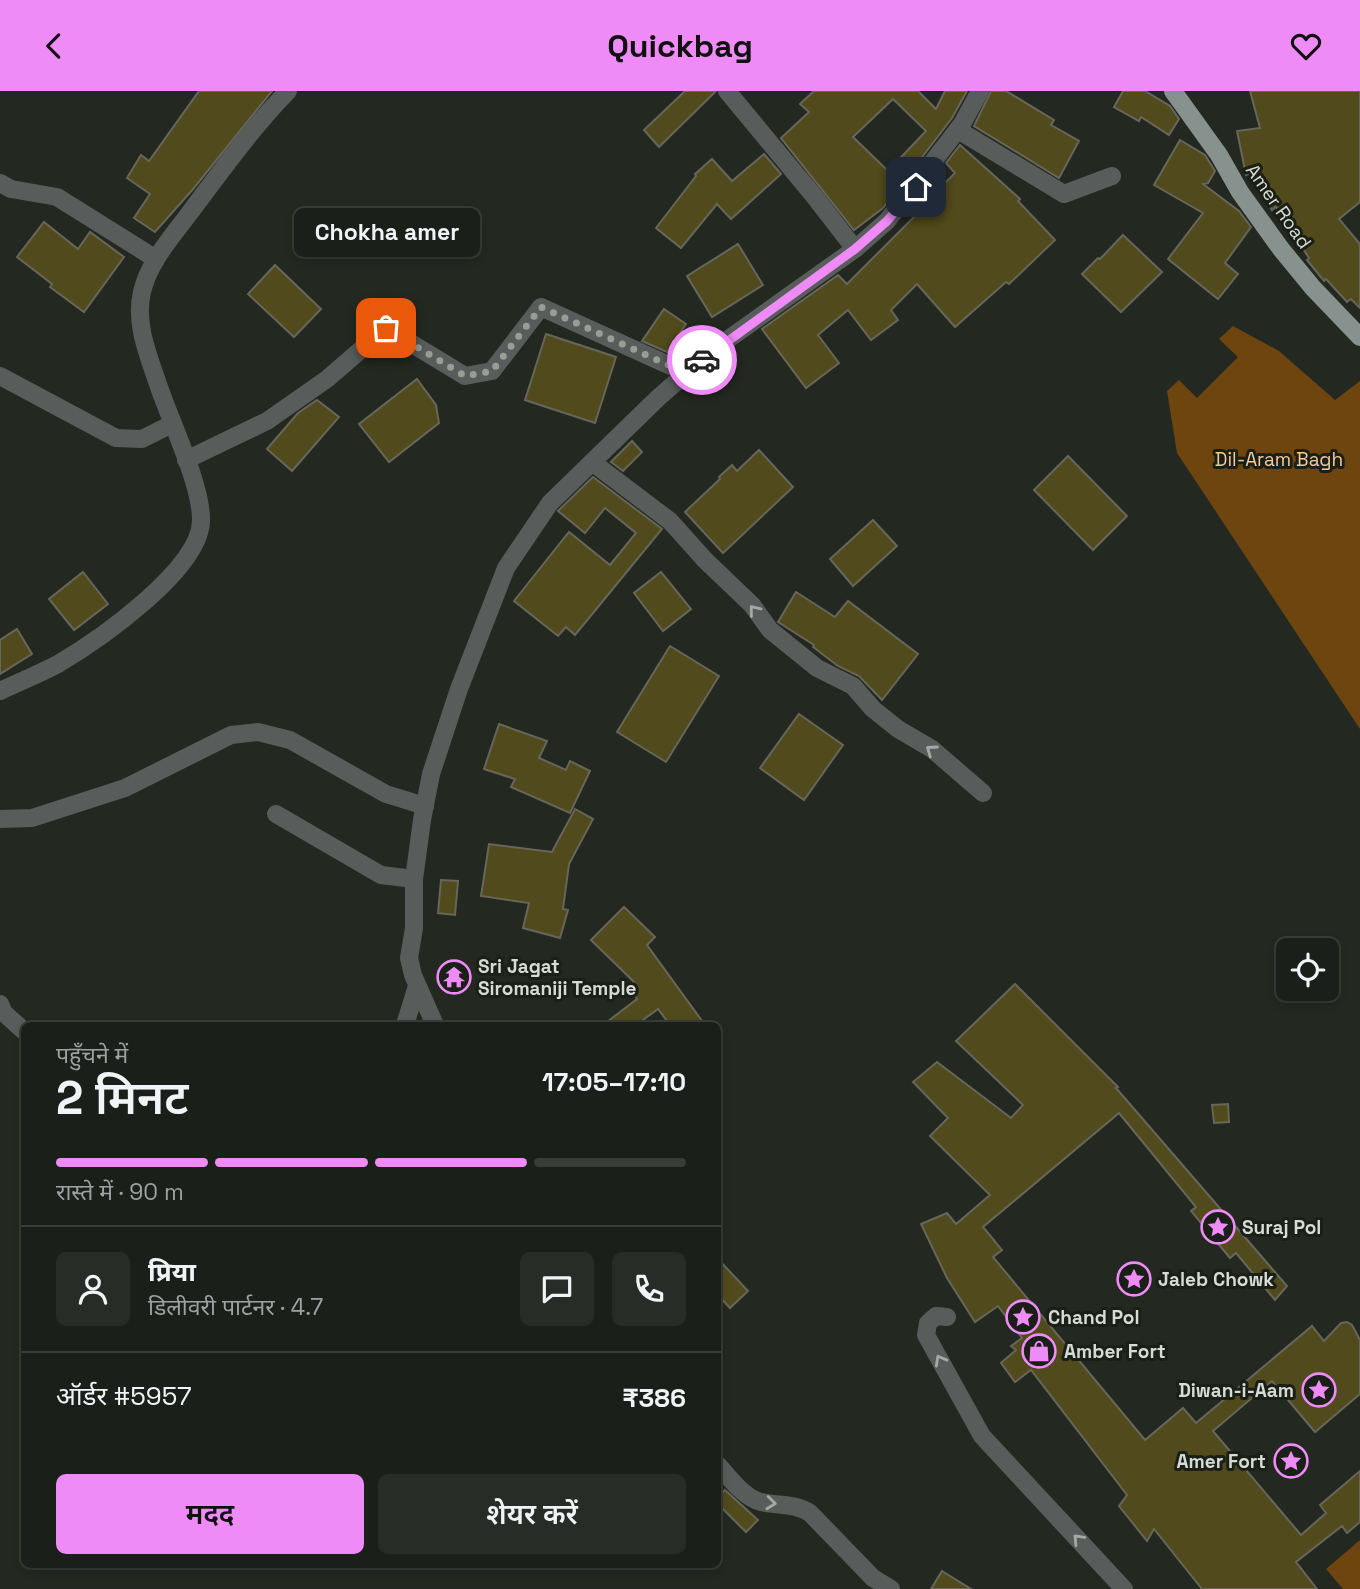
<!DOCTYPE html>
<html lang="hi">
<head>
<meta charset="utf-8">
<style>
	:root { --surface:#1a1f19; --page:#272c26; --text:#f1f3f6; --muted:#9fa2a2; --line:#383d38; --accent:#ef8bf6 }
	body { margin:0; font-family:"Space Grotesk","Noto Sans Devanagari",sans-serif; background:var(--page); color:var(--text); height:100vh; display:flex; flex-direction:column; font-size:26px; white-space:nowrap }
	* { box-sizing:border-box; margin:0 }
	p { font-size:23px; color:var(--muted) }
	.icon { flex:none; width:38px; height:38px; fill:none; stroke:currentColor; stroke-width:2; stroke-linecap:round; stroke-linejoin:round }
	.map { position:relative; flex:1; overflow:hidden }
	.side { position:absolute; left:21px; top:931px; width:700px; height:546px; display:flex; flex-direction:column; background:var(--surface); border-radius:10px; box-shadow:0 4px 10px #0003,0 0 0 2px var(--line) }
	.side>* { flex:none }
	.tools { position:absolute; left:1276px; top:847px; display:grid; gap:14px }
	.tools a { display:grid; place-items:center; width:63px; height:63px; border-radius:10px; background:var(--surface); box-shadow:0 4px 10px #0003,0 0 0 2px var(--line); font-size:35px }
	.pin { position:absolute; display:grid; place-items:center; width:60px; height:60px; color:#fff; margin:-30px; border-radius:14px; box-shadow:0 4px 10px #0006 }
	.courier { position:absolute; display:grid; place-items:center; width:70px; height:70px; margin:-35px; border:5px solid #ef8bf6; border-radius:50%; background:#fff; color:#222; box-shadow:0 2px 9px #0007 }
	.bubble { position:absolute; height:49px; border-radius:10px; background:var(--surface); box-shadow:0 4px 10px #0003,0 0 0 2px var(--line); font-size:23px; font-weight:600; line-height:49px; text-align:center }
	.headline em { font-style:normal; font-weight:600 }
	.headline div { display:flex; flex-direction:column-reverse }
	.headline { display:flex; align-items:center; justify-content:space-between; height:119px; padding:0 35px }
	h1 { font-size:46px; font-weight:600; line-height:52px }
	.bar { display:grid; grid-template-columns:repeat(4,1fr); gap:10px 7px; align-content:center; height:84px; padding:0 35px }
	.bar i { height:9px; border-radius:5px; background:var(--line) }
	.bar .active { background:var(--accent) }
	.bar p { grid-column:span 4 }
	.line { display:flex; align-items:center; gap:18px; padding:0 35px; border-top:2px solid var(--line) }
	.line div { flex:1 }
	.round { display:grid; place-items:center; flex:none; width:74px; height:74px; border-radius:10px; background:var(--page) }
	.action { display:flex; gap:14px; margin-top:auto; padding:14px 35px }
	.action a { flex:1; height:80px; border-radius:10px; background:var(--accent); color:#111; font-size:28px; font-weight:600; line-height:80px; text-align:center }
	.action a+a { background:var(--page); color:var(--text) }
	header { display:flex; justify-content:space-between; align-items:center; height:91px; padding:0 35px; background:var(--accent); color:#111; font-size:32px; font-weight:600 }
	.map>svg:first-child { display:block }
	.green { fill:#6e450f }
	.building { fill:#514a1c; stroke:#67665b; stroke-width:2; fill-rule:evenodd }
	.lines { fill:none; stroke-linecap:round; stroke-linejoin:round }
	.minor { stroke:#585d5b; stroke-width:18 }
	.major { stroke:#87928e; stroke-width:18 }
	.oneway { stroke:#a4a9a4 }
	.done { stroke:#989d96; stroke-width:7; stroke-dasharray:0 12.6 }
	.route { stroke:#ef8bf6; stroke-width:9 }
	.labels { text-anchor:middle; stroke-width:6; stroke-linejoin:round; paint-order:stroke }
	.street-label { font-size:19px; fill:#d7dbd5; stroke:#1a1f17 }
	.park-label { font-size:19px; fill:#f8c998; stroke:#1a1f17 }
	.poi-label { font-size:19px; font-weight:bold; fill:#d7dbd5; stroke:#1a1f17; text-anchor:start }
</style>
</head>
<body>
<header><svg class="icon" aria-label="back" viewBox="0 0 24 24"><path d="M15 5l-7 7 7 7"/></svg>Quickbag<svg class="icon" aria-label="heart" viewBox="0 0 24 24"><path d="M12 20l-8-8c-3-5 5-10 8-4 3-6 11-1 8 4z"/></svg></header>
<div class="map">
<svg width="1360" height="1498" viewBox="0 0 1360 1498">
	<rect width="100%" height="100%" fill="#232921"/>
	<g class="green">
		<polygon points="1233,235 1279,260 1335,309 1360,290 1360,638 1177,362 1167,300 1179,289 1197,307 1238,266 1219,248"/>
		<polygon points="1360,1449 1360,1498 1343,1498 1326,1478"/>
	</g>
	<g class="building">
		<polygon points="199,0 272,0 194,97 155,141 134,127 150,103 127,87 141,64 149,70"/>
		<polygon points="685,0 716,0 659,56 644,39"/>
		<path d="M814 0H918L936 18 945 0H967L952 27 883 117 854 139 781 47 809 21 800 13ZM893 8 926 40 888 80 853 46Z"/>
		<polygon points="991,0 1006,0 1054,29 1051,34 1079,50 1059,87 974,35"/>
		<polygon points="1123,0 1145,0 1170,15 1179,28 1169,44 1141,26 1139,30 1114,16"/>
		<polygon points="1250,0 1360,0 1360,111 1339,128 1360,153 1360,217 1351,208 1347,211 1326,188 1324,190 1307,169 1309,167 1276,116 1272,119 1249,83 1246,84 1237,40 1260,37"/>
		<polygon points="1180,49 1205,64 1215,80 1208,92 1203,93 1239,120 1251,136 1225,172 1238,183 1218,208 1168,168 1203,122 1154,94"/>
		<polygon points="960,54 1020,108 1018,110 1055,149 1009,193 1006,191 955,236 917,193 891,219 898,229 871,249 848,219 818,244 839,272 806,297 762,238 838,184 847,193 936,104 935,102 955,82 946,72"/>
		<polygon points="764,63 781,83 731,128 717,113 681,157 656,137 696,85 695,83 712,68 732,90"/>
		<polygon points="44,131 78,158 90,141 124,166 84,221 50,196 52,193 17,166"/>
		<polygon points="1123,144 1162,181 1121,221 1082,183 1098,167 1100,168"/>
		<polygon points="738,153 763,194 712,226 687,185"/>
		<polygon points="275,174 321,218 294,246 248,203"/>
		<polygon points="664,218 686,233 667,261 642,250"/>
		<polygon points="546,243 616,266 595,332 525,309"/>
		<polygon points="417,288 436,314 439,332 389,371 359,333"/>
		<polygon points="317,309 339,326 292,380 267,358 298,322"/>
		<polygon points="632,350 642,361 623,380 611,371"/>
		<polygon points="759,359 793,396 723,462 685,421 720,388 719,386 732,374 737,380"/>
		<polygon points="1068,365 1127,425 1093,459 1034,399"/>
		<polygon points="593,386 662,438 575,544 566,536 558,545 514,510 569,441 610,474 636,442 605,417 585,442 558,420"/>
		<polygon points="873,429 897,455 853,495 830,468"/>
		<polygon points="83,481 108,513 74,539 49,508"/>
		<polygon points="661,481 691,518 663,540 634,502"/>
		<polygon points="796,501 835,526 848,510 918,563 882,609 859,585 838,575 813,556 814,554 778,531"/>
		<polygon points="17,538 32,563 0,583 0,549"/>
		<polygon points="670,555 719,585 666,671 617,641"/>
		<polygon points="799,623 843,654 804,709 760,677"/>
		<polygon points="499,633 547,650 539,667 566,679 570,670 590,680 570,722 511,696 515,688 484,678"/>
		<polygon points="575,718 593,728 569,773 563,818 568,819 560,847 523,837 529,812 481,805 489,753 552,761"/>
		<polygon points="441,789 458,790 455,824 438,822"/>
		<polygon points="624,816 655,846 647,854 705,934 670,934 658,918 636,934 603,934 637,908 628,896 634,891 591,849"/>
		<polygon points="1015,893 1118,996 1116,997 1287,1195 1275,1209 1236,1162 1230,1167 1191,1120 1196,1116 1119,1022 983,1136 1002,1159 993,1166 1145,1349 1183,1317 1196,1332 1312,1235 1324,1250 1341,1232 1347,1231 1352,1234 1360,1249 1360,1303 1315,1341 1272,1290 1213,1340 1301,1444 1326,1422 1320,1414 1360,1380 1360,1431 1347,1442 1342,1435 1296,1471 1317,1498 1202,1498 1154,1438 1147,1450 1119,1415 1127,1404 1031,1279 1015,1291 1001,1272 1016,1259 1011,1255 1022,1247 998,1215 975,1231 947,1187 921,1133 947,1122 956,1133 990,1104 930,1045 948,1027 913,991 937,971 1011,1027 1023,1014 956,950"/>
		<polygon points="1228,1013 1229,1031 1214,1032 1212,1014"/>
		<polygon points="718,1168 748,1200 730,1217 718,1204"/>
		<polygon points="725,1399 758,1429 746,1441 718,1413 718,1406"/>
		<polygon points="942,1480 971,1498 931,1498"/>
	</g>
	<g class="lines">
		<g class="minor">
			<polyline points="727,0 814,105 855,158"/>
			<polyline points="958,39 1064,103 1112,85"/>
			<polyline points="0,92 11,98 57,106 156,168"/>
			<polyline points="0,285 116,347 142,348 172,333"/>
			<polyline points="186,369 267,330 327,288 386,237 465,285 492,280 541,216 686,282"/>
			<polyline points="592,371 670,430 705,469 752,514 770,539 817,577 853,595 873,618 898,638 932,658 983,702"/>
			<path d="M0 600C19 591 39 583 58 573 97 550 200 479 201 430 202 396 172 333 160 299 150 268 134 234 142 201 149 170 173 145 191 120 222 79 252 37 288 0"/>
			<polyline points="276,723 381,784 414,788"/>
			<polyline points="0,728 32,727 125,697 231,644 258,641 290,649 386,703 425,715"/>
			<polyline points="0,913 4,922 24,940"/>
			<polyline points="405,934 417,895"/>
			<polyline points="435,934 413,884 409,867 414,837 414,788 422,729 431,683 459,598 506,477 550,412 659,306 713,259 855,158 887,130 962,33 980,0"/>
			<polyline points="947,1226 936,1225 928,1232 926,1244 982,1345 1124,1498"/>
			<path d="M718 1374C729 1386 744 1407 761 1411 779 1415 794 1412 810 1422L873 1487 891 1498"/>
		</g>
		<polyline class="major" points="1173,0 1219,64 1240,101 1281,158 1313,197 1360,246"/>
	</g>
	<defs><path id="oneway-chevron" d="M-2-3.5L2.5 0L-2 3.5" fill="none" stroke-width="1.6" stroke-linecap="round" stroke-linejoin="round" transform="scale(1.75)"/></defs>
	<g class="oneway">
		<use href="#oneway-chevron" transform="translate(754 519) rotate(-129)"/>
		<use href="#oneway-chevron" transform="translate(931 659) rotate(-145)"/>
		<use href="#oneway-chevron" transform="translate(940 1269) rotate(-119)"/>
		<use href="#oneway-chevron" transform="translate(771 1412) rotate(6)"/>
		<use href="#oneway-chevron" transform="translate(1078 1448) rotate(-133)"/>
	</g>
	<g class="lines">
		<polyline class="done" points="386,237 465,285 492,280 541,216 686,282 702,269"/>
		<polyline class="route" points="702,269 855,158 887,130 916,96"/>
	</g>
	<defs>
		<symbol id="temple-ring" viewBox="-11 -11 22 22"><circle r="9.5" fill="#1a1f17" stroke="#ef8bf6" stroke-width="1.5"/><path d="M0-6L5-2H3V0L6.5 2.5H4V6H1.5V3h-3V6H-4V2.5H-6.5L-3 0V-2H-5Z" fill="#ef8bf6"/></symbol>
		<symbol id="sight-ring" viewBox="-11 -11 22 22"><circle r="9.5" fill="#1a1f17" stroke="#ef8bf6" stroke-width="1.5"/><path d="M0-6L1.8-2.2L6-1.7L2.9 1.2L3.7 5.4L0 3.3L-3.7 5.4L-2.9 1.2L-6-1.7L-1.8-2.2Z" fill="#ef8bf6"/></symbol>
		<symbol id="shop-ring" viewBox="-11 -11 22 22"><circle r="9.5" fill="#1a1f17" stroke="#ef8bf6" stroke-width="1.5"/><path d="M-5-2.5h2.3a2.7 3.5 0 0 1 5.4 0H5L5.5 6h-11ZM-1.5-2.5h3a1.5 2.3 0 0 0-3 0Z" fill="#ef8bf6"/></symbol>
	</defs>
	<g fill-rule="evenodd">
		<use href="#temple-ring" x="435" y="867" width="38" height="38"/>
		<use href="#sight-ring" x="1199" y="1117" width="38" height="38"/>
		<use href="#sight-ring" x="1115" y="1169" width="38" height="38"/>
		<use href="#sight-ring" x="1004" y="1207" width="38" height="38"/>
		<use href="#shop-ring" x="1020" y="1241" width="38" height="38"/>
		<use href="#sight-ring" x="1300" y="1280" width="38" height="38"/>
		<use href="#sight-ring" x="1272" y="1351" width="38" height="38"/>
	</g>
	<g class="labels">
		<g class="street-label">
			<text transform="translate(1279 115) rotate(55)" y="7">Amer Road</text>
		</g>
		<g class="park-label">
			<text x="1279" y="375">Dil-Aram Bagh</text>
		</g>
		<g class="poi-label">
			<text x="478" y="882">Sri Jagat<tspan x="478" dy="22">Siromaniji Temple</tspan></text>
			<text x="1242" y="1143">Suraj Pol</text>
			<text x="1158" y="1195">Jaleb Chowk</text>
			<text x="1048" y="1233">Chand Pol</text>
			<text x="1064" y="1267">Amber Fort</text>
			<text x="1294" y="1306" text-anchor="end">Diwan-i-Aam</text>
			<text x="1266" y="1377" text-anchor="end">Amer Fort</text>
		</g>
	</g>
</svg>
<div class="tools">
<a><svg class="icon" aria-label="locate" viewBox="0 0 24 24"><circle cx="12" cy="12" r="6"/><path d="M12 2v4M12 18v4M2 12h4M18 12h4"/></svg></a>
</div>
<div class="pin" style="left:386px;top:237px;background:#ea580c"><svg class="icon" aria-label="bag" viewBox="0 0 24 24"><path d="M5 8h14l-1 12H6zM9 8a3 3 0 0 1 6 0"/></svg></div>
<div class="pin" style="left:916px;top:96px;background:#1f2937"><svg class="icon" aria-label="home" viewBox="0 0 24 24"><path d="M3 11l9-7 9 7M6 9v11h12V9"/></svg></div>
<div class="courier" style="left:702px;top:269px"><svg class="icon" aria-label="car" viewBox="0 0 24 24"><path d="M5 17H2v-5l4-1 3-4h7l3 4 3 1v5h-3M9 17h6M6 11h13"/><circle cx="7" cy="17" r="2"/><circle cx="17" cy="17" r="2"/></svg></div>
<div class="bubble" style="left:294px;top:117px;width:186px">Chokha amer</div>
<section class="side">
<div class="headline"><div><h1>2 मिनट</h1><p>पहुँचने में</p></div><em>17:05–17:10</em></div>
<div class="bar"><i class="active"></i><i class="active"></i><i class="active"></i><i></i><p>रास्ते में · 90 m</p></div>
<div class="line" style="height:126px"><a class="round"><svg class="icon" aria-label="person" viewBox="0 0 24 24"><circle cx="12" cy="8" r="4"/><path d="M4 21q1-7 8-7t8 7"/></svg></a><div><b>प्रिया</b><p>डिलीवरी पार्टनर · 4.7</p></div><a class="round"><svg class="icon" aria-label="chat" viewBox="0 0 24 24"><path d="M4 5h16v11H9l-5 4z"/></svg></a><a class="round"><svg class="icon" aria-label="phone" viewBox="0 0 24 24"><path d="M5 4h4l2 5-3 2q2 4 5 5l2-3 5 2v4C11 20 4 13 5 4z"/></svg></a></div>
<div class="line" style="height:91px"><div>ऑर्डर #5957</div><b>₹386</b></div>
<div class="action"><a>मदद</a><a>शेयर करें</a></div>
</section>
</div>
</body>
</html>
